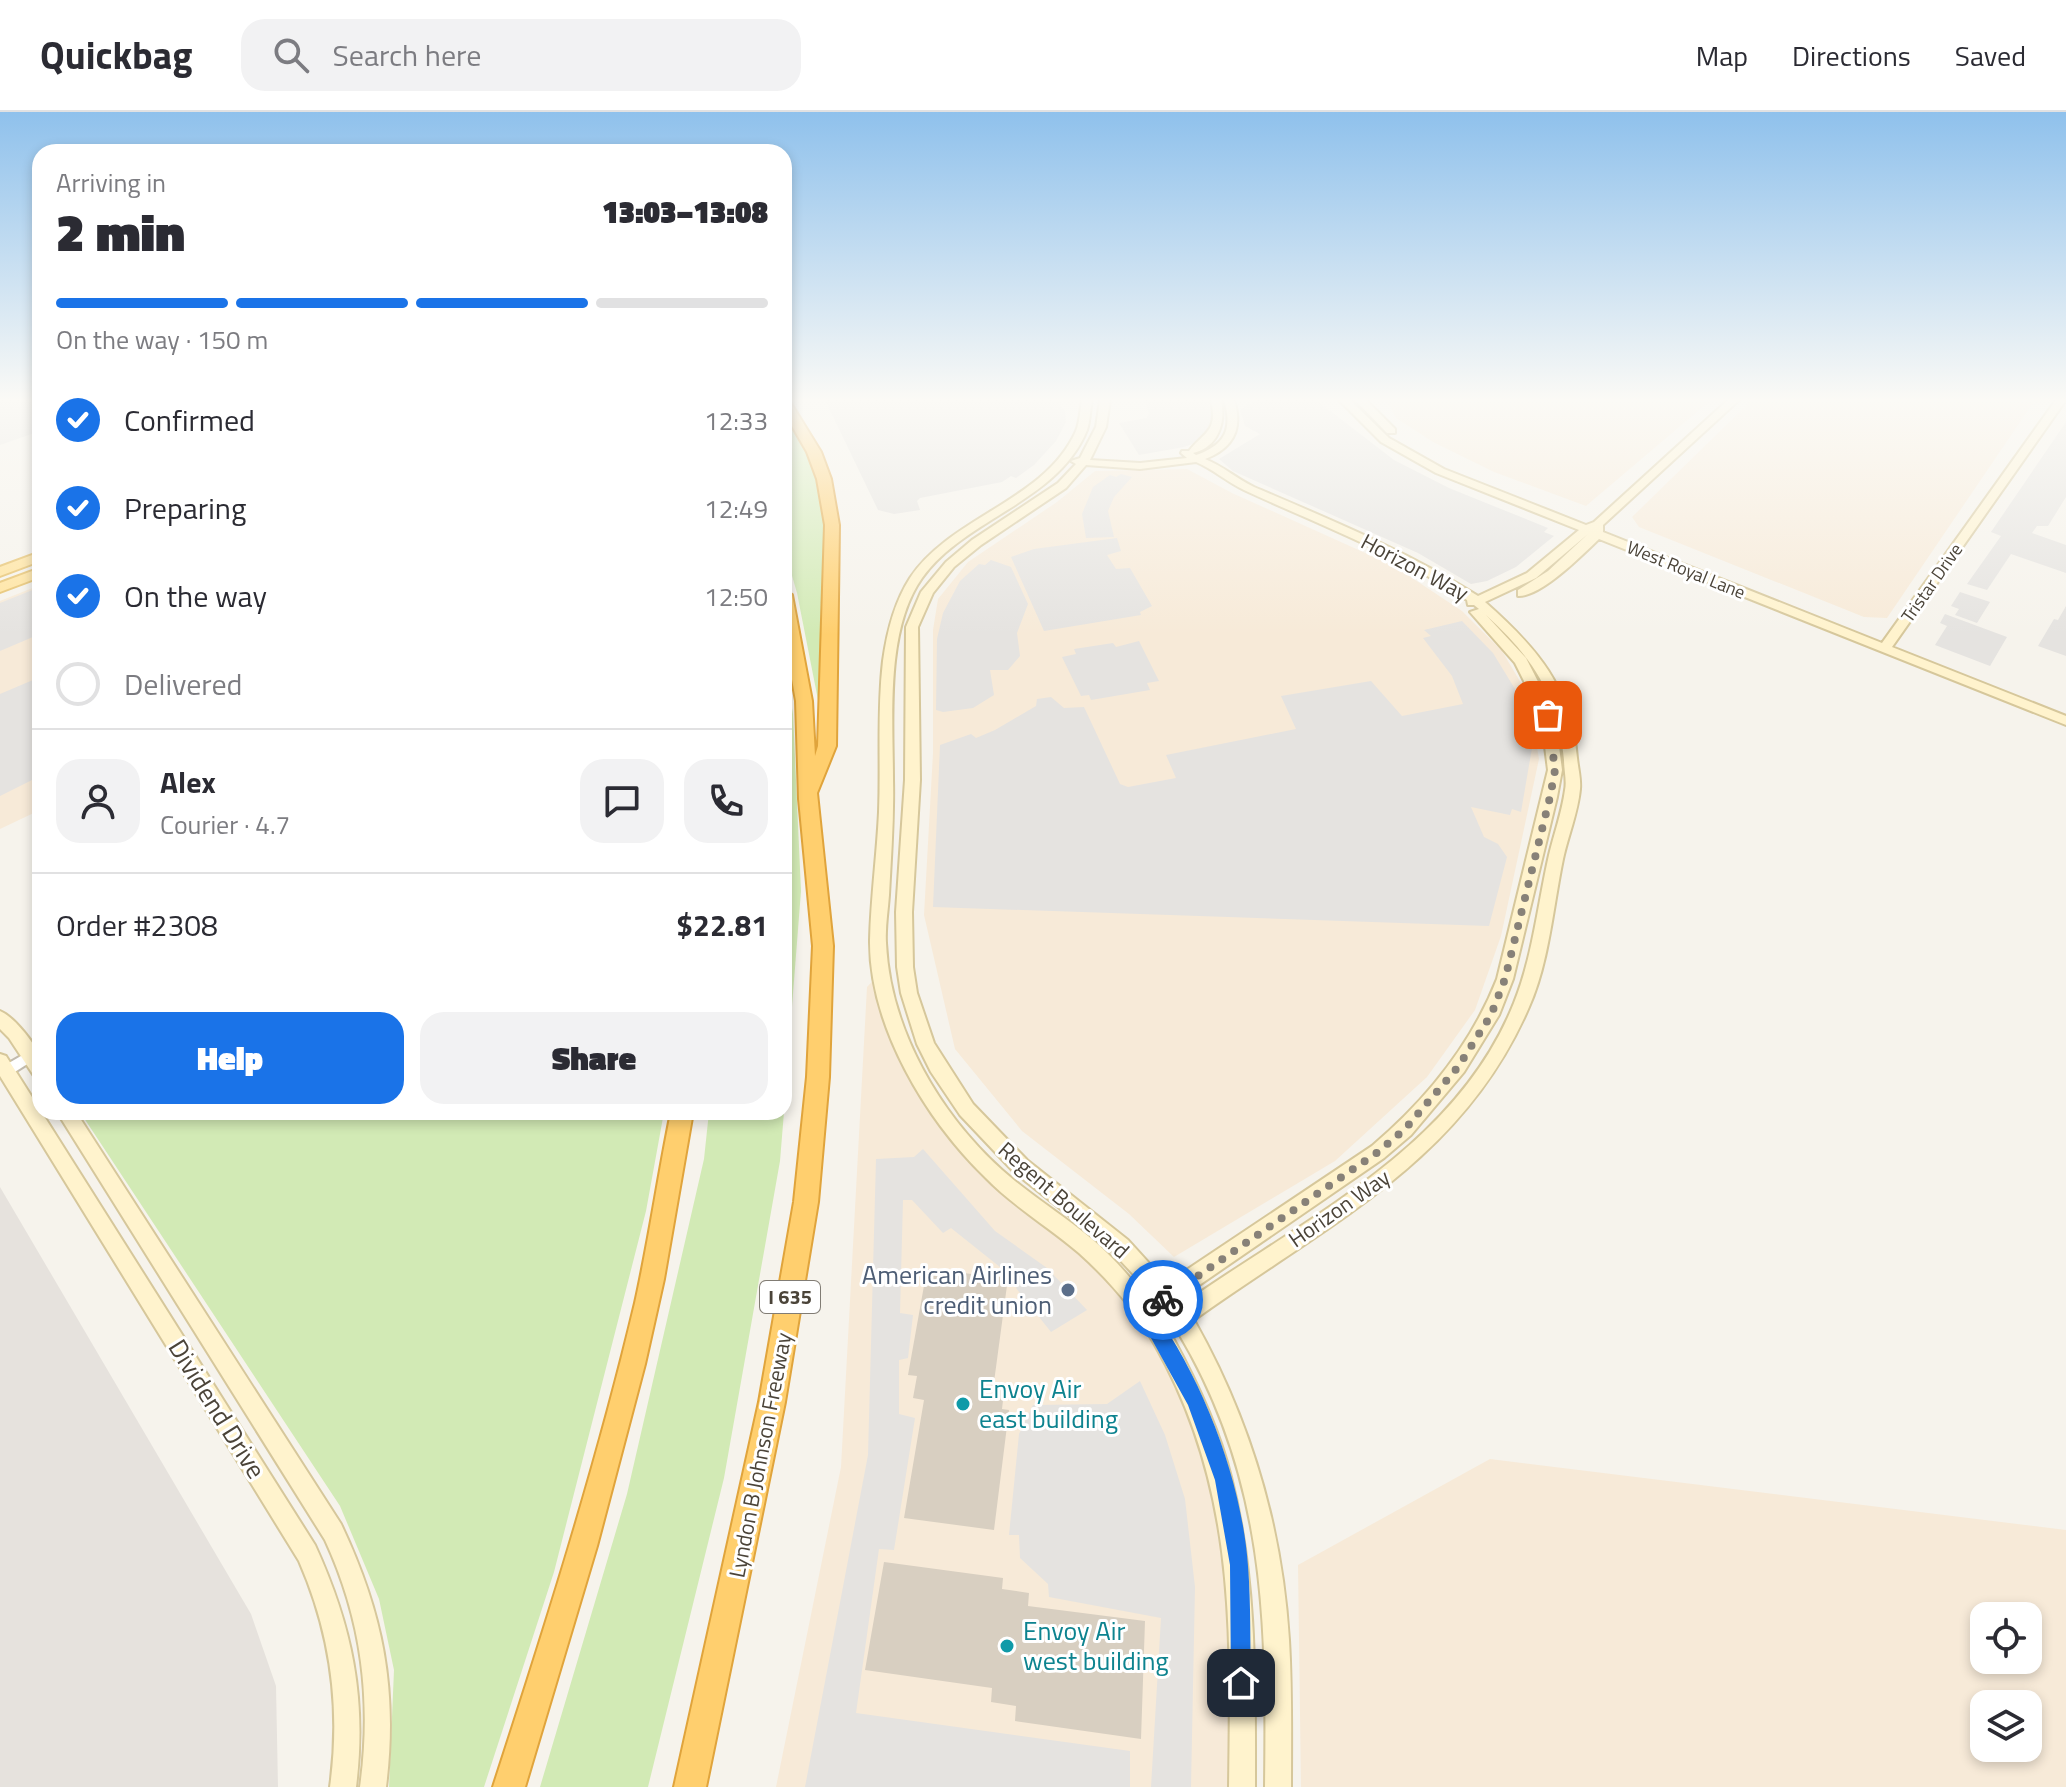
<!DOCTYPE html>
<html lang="en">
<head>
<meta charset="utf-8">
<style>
	:root { --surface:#fff; --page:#f2f2f3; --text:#2b2b33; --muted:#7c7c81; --line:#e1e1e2; --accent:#1a73e8 }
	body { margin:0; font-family:"Titillium Web",sans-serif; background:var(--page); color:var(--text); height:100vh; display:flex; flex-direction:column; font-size:30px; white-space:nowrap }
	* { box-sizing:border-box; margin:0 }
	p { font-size:26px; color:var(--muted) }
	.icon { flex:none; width:44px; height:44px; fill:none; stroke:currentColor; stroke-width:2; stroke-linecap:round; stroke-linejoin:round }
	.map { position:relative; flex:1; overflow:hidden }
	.drawer { position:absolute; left:32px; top:32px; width:760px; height:976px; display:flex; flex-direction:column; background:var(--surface); border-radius:24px; box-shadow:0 4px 12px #0003 }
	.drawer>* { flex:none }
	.buttons { position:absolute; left:1970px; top:1490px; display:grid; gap:16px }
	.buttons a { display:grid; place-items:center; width:72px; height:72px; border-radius:16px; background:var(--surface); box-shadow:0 4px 12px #0003; font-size:40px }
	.pin { position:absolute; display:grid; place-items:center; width:68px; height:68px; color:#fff; margin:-34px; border-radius:16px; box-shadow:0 4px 12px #0006 }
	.courier { position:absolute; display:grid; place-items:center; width:80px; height:80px; margin:-40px; border:6px solid #1a73e8; border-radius:50%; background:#fff; color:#222; box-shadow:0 2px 10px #0007 }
	.overview em { font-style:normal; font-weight:800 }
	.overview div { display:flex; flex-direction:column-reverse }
	.overview { display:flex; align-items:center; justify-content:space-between; height:136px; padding:0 24px }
	h1 { font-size:52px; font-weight:800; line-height:60px }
	.bar { display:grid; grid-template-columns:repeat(4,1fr); gap:12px 8px; align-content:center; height:96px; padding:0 24px }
	.bar i { height:10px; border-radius:6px; background:var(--line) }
	.bar .current { background:var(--accent) }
	.bar p { grid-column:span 4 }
	.line { display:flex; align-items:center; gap:20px; padding:0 24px; border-top:2px solid var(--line) }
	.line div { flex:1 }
	.round { display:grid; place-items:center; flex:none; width:84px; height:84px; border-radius:24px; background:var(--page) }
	ol { padding:0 24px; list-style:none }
	li { display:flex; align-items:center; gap:24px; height:88px }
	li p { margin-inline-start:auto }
	li .icon { padding:8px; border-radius:50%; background:var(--accent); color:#fff; stroke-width:4 }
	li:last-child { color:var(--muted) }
	li i { width:44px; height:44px; border:4px solid var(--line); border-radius:50% }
	.cta { display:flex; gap:16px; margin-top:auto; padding:16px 24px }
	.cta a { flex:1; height:92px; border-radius:24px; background:var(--accent); color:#fff; font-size:32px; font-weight:800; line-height:92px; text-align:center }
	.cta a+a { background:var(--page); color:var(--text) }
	header { display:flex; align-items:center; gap:48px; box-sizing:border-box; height:112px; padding:0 40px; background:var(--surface); border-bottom:2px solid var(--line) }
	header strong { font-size:38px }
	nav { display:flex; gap:44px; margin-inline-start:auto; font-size:28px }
	.search { width:560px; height:72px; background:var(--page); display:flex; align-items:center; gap:20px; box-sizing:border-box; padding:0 28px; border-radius:24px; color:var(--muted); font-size:30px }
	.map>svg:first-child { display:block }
	.commercial { fill:#f7ead8; fill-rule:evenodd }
	.industrial { fill:#e6e2dd }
	.green { fill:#d2eab5 }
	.parking { fill:#e5e3e0 }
	.building { fill:#d8cfc1 }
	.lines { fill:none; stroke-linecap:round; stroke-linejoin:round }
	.street-casing { stroke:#c2bbae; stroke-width:4 }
	.secondary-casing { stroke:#d6c79b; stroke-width:4 }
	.primary-casing { stroke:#e6c16a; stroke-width:4 }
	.highway-casing { stroke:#e0a43c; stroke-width:4 }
	.street { fill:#fff; fill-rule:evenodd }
	.secondary { fill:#fff3cd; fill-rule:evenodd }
	.primary { fill:#ffe39c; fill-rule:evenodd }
	.highway { fill:#ffcf6e; fill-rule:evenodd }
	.route { fill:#1a73e8 }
	.done { stroke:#878178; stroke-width:8; stroke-dasharray:0 14.4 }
	.service-dot { fill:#5c6f8a; stroke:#fff; stroke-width:3 }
	.culture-dot { fill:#0f9aa8; stroke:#fff; stroke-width:3 }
	.labels { text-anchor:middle; stroke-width:6; stroke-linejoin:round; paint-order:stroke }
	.far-street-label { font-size:18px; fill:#4b4439; stroke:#fff }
	.shield { fill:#fff; stroke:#817c74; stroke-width:2 }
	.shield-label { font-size:20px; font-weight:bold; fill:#4b4439 }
	.street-label { font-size:22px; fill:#4b4439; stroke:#fff }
	.near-service-label { font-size:26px; fill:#4e5e75; stroke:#fff; text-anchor:end }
	.near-culture-label { font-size:26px; fill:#0d838f; stroke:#fff; text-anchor:start }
	.near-street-label { font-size:26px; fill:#4b4439; stroke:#fff }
</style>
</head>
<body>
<header>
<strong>Quickbag</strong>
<div class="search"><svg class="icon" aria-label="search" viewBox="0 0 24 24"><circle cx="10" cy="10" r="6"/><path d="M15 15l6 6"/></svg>Search here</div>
<nav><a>Map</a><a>Directions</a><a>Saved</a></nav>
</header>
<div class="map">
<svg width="2066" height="1675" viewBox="0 0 2066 1675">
	<rect width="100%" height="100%" fill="#f6f3ec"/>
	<g class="commercial">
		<polygon points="1387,288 1711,288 1586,394 1494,360 1433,330 1396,306"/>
		<polygon points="1752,288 2035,288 1887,506 1864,505 1639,415 1632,405"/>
		<polygon points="1187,357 1232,381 1394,454 1462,499 1502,539 1528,583 1539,647 1501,824 1475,898 1427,965 1335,1049 1174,1145 1129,1102 1022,1019 955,937 924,803 933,641 933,518 938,487 968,450 1057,390 1095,359"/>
		<polygon points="40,473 40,698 0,717 0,489"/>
		<polygon points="881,860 926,983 1150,1206 1224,1368 1242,1675 776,1675 841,1355 867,875"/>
		<path d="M1490 1347 2066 1418V1675H1301L1298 1453ZM1984 1504H2028V1548H1984ZM1984 1592H2028V1636H1984Z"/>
	</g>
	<polygon class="industrial" points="0,1075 251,1502 276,1574 278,1675 0,1675"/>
	<g class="green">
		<polygon points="784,299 802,328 820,372 825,407 819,593 797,481 784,436"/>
		<polygon points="784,546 793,602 801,779 784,997"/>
		<polygon points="80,1000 664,1000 646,1099 554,1460 484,1675 389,1675 394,1558 379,1487 340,1394"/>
		<polygon points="709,1000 784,1000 780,1049 724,1366 648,1675 540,1675 627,1382 704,1047"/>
	</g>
	<g class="parking">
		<polygon points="0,288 40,288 40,319 0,333"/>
		<polygon points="825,288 1058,288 1065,300 1066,310 1056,329 1034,353 1016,366 1011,364 1002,370 920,386 917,389 920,398 894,402 878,398"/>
		<polygon points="1145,288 1208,288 1212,306 1208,319 1198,330 1184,335 1139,343 1119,311 1147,306 1149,301"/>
		<polygon points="1255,288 1316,288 1394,348 1449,376 1548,416 1544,420 1554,424 1516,455 1487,469 1471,472 1418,441 1233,359 1219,347 1260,322 1245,314 1240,298"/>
		<polygon points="2066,310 2066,385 2048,414 2037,414 2032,421 2066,433 2066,461 2011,442 1987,478 1967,472 2001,424 1991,420"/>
		<polygon points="1121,362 1132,365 1114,385 1108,399 1114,425 1086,426 1082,402 1093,375 1110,363 1116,365"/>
		<polygon points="1117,426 1121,439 1107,443 1116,457 1130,456 1152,494 1140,500 1141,503 1044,519 1011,445 1034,437"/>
		<polygon points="991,448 1011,455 1028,492 1017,521 1020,544 1008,558 990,558 994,583 973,596 943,600 936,598 937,527 943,501 960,469 979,452 985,453"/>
		<polygon points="40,475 40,522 0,539 0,491"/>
		<polygon points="1960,480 1990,490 1977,511 1955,503 1959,497 1951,494"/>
		<polygon points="2066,494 2066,544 2038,534 2054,507 2058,508"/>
		<polygon points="1945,502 2007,525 1990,554 1935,533 1947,514 1940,511"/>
		<polygon points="1462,509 1493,541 1515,577 1528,613 1532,636 1521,700 1512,697 1510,703 1471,695 1484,725 1498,732 1507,745 1489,814 933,795 940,633 971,622 976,626 995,618 1036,594 1037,587 1051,585 1064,596 1084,595 1120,672 1128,675 1176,666 1166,643 1296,617 1281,584 1371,569 1402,604 1463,592 1452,564 1423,526 1431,524 1424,518"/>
		<polygon points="1139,529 1159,569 1147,571 1150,578 1091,588 1089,583 1081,584 1062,545 1076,542 1074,537 1113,531 1116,535"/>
		<polygon points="40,565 40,664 0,684 0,582"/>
		<polygon points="923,1037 995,1119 1047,1156 1087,1198 1051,1220 1016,1176 1020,1171 951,1116 943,1121 912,1088 903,1088 900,1201 913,1203 908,1246 899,1248 899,1302 915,1306 894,1438 879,1437 856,1601 1130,1639 1130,1675 805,1675 868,1343 876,1047 914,1045"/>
		<polygon points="1140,1269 1165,1323 1185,1387 1195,1475 1191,1675 1151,1675 1161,1506 1049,1485 1048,1472 1020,1446 1019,1423 1009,1423 1019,1322 1033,1293 1107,1292"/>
	</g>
	<g class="building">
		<polygon points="927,1157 1008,1166 994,1270 1005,1271 1002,1297 1009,1298 994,1418 904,1406 924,1288 913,1286 917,1264 908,1263"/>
		<polygon points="884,1450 1003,1466 1002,1477 1029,1481 1028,1494 1145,1509 1141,1627 1015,1609 1016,1594 991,1590 992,1576 865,1558"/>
	</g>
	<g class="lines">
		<defs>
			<polygon id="street" points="40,933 40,944 10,963 6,964 2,963 0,959 2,955"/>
			<g id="secondary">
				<path d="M1082 288H1092C1090 298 1090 309 1087 318 1058 390 965 406 922 466 885 518 893 607 893 668 894 706 891 744 889 783 888 798 885 815 886 831 890 917 939 1001 1002 1058 1030 1083 1063 1103 1093 1128 1113 1145 1130 1165 1146 1186L1151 1182 1149 1179 1105 1132 1014 1060 960 1003 931 960 917 932 901 881 897 855 896 800 905 668 906 515 921 480 946 450 972 428 1058 371 1076 352 1071 349 1080 346 1096 315 1100 288H1110L1106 315 1090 348 1140 351 1187 346 1181 341 1182 339H1189C1205 319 1218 320 1211 288H1221C1226 311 1218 335 1193 341L1196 343C1225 333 1233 317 1224 288H1234C1243 316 1234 336 1205 347 1223 354 1237 367 1254 375 1331 408 1407 439 1478 484L1527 461 1579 418 1436 361 1381 330 1339 288H1350L1389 326 1444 357 1586 413 1594 410 1728 288H1739L1603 413V420L1882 531 2056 288H2066L1892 535 2066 604V613L1599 427C1582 443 1541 485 1518 484V478L1548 459 1588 422 1536 466 1485 490C1537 536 1571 575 1577 646 1578 656 1581 667 1580 677 1578 700 1568 724 1563 747 1553 795 1549 850 1529 895 1462 1051 1324 1114 1194 1208 1250 1307 1282 1414 1289 1528 1292 1577 1291 1626 1291 1675H1265C1267 1509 1266 1367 1178 1220L1172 1224C1196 1268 1219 1316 1231 1365 1257 1466 1255 1571 1255 1675H1229C1231 1518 1236 1375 1155 1233 1136 1199 1108 1167 1079 1141 1049 1115 1014 1095 986 1066 926 1008 869 914 870 828 871 785 877 743 879 700 881 650 877 599 883 549 887 520 894 491 910 466 951 404 1045 389 1076 319 1080 310 1080 298 1082 288ZM1196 350C1213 357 1227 370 1244 378 1320 413 1397 442 1467 488L1468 493H1474L1479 497 1470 500 1515 551 1541 603 1548 658 1497 867C1471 933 1425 989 1372 1034L1167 1171 1128 1128 1027 1048 973 992 934 931 917 881 913 855 912 800 920 668 918 515 933 481 954 455 981 433 1066 376 1086 353 1140 357ZM1486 503C1533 546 1558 583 1564 648 1564 658 1567 669 1565 678 1562 700 1554 722 1549 743 1538 791 1533 844 1514 891 1456 1037 1303 1107 1183 1192L1179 1187 1384 1046 1411 1023 1464 960 1499 903 1513 867 1557 685 1562 658 1555 603 1526 546ZM1163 1198 1166 1203 1162 1207 1158 1201Z"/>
				<polygon points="1355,288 1366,288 1395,317 1395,321 1387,321"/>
				<path d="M0 899C13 904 36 932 40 946 42 951 40 960 40 966L34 964 9 926 0 917Z"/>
				<path d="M0 942 6 944 315 1433C352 1514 367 1586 356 1675H330C341 1596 331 1522 299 1449L0 964Z"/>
				<path d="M57 1000H76L341 1412C383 1501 398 1577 386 1675H360C372 1588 362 1508 325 1428Z"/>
			</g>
			<g id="primary">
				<polygon points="40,440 40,449 0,464 0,455"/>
				<polygon points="40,456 40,465 0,480 0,471"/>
			</g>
			<g id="highway">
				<polygon points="784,288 789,288 821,340 831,367 839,413 836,634 817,681 833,834 829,965 818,1090 785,1290 706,1675 674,1675 759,1290 794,1090 807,965 813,834 799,687 796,589 784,524 784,478 792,483 812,589 815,644 818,634 825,413 817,367 807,340 784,300"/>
				<path d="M671 1000H693L664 1167 645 1252 597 1434 525 1675H493C545 1515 596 1355 635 1191 649 1128 658 1063 671 1000Z"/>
			</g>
		</defs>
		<use href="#street" class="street-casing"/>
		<use href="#secondary" class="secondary-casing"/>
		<use href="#primary" class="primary-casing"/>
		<use href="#highway" class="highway-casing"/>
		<use href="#street" class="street"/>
		<use href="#secondary" class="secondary"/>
		<use href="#primary" class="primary"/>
		<use href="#highway" class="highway"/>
	</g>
	<linearGradient id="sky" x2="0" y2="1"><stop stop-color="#8fc1ec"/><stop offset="0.55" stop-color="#fbfaf6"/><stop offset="1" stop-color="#fbfaf6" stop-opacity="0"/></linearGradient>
	<rect width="2066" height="523" fill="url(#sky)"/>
	<path class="route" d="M1163 1180 1172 1188 1169 1194 1155 1201C1204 1269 1242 1370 1248 1454 1251 1492 1250 1532 1251 1571L1248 1578 1241 1581 1234 1578 1231 1571 1230 1453 1215 1368 1188 1293 1136 1199 1138 1193Z"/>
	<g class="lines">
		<polyline class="done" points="1163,1188 1378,1040 1405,1017 1458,955 1491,903 1505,867 1550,685 1555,658 1548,603"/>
	</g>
	<circle class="service-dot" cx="1068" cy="1178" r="8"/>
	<g class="culture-dot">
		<circle cx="963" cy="1292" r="8"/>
		<circle cx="1007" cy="1534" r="8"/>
	</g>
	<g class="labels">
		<g class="far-street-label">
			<text transform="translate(1686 458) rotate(22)" y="6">West Royal Lane</text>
			<text transform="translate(1932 471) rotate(-55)" y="6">Tristar Drive</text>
		</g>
		<rect class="shield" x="760" y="1169" width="60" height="32" rx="6"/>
		<g class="shield-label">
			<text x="790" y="1192">I 635</text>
		</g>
		<g class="street-label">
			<text transform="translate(1415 455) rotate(28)" y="8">Horizon Way</text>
			<text transform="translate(1064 1088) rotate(41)" y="8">Regent Boulevard</text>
			<text transform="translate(1339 1096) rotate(-35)" y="8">Horizon Way</text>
			<text transform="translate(760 1343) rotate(-79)" y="8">Lyndon B Johnson Freeway</text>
		</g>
		<g class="near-service-label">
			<text x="1052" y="1172">American Airlines<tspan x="1052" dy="30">credit union</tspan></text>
		</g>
		<g class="near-culture-label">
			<text x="979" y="1286">Envoy Air<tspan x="979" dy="30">east building</tspan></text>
			<text x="1023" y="1528">Envoy Air<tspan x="1023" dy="30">west building</tspan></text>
		</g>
		<g class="near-street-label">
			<text transform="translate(217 1297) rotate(58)" y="9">Dividend Drive</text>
		</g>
	</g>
</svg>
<div class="buttons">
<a><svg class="icon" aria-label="locate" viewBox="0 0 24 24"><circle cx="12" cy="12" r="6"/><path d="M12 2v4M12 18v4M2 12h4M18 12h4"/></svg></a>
<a><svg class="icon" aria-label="layers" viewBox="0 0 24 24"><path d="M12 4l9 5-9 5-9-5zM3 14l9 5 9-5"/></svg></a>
</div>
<div class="pin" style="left:1548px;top:603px;background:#ea580c"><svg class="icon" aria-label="bag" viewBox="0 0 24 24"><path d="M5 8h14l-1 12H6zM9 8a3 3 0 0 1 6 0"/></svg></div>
<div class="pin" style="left:1241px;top:1571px;background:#1f2937"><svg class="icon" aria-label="home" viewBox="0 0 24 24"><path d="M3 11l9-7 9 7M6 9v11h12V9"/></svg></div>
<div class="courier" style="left:1163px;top:1188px"><svg class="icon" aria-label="bike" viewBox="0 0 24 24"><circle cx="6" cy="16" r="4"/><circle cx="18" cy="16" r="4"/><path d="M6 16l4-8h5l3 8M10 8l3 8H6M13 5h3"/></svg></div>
<section class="drawer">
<div class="overview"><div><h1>2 min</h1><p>Arriving in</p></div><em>13:03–13:08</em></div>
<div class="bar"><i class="current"></i><i class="current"></i><i class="current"></i><i></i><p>On the way · 150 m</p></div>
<ol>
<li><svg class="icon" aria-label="check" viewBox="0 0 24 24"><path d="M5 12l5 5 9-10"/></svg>Confirmed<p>12:33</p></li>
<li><svg class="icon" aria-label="check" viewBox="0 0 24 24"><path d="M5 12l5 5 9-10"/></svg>Preparing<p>12:49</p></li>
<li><svg class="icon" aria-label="check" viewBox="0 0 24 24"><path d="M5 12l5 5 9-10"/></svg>On the way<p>12:50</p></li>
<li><i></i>Delivered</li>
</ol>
<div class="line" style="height:144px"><a class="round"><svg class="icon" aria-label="person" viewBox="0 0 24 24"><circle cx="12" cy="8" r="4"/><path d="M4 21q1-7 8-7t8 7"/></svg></a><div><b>Alex</b><p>Courier · 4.7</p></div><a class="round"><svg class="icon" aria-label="chat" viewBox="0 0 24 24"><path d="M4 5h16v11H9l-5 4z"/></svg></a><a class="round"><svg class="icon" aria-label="phone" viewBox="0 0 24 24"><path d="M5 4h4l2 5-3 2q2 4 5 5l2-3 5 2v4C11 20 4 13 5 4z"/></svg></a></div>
<div class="line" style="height:104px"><div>Order #2308</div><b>$22.81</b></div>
<div class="cta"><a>Help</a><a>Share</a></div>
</section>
</div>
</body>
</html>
